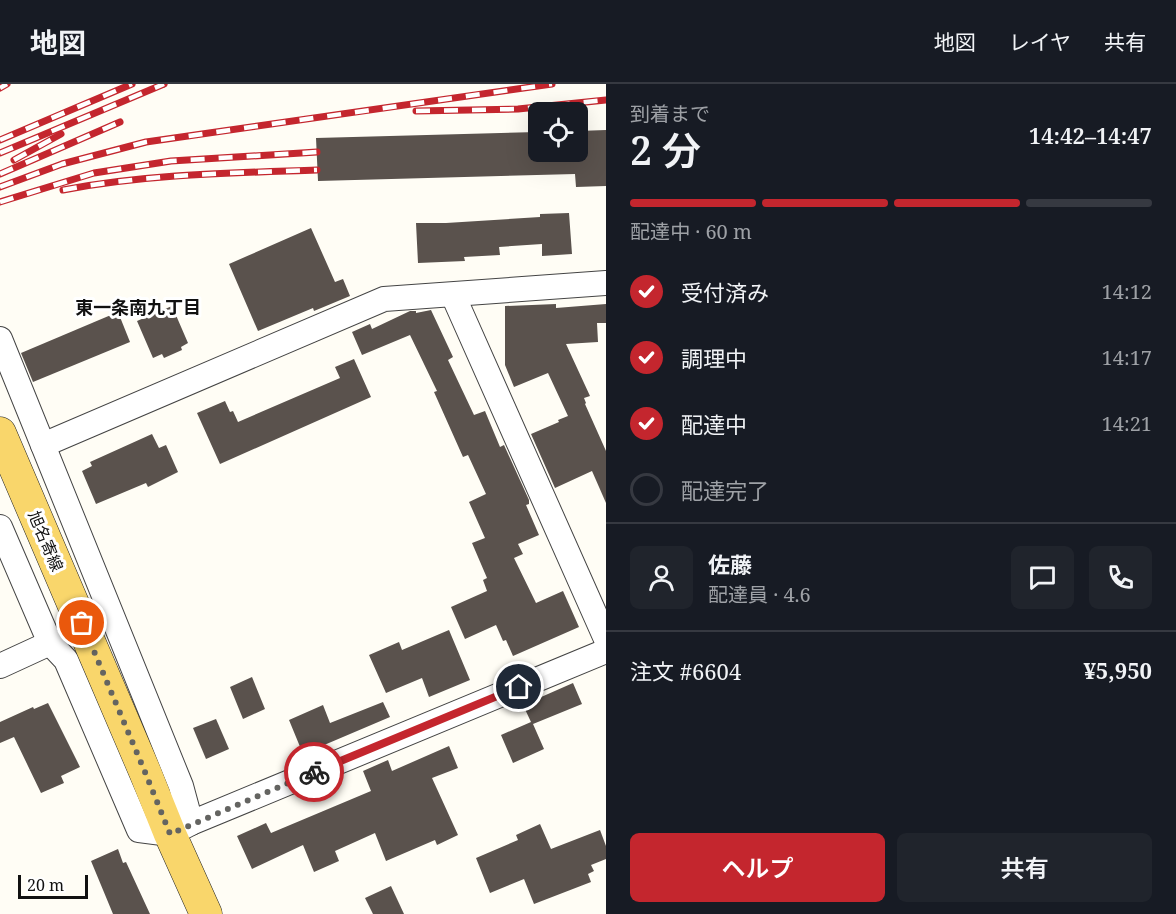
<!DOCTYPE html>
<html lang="ja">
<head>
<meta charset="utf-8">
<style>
	:root { --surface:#171b24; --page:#20242c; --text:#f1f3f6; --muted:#9ea1a6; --line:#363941; --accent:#c4262e }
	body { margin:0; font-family:"Noto Serif","Noto Sans JP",serif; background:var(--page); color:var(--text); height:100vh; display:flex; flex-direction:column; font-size:22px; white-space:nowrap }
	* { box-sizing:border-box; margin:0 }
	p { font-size:20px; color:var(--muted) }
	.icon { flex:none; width:33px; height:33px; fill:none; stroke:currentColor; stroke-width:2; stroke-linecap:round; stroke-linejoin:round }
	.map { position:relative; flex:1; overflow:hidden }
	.panel { display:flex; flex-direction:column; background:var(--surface); width:570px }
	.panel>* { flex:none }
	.tools { position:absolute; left:528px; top:18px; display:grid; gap:12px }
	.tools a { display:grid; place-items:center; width:60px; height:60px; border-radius:9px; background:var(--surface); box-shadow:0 6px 24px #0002; font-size:30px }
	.scale { position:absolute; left:18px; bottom:15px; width:70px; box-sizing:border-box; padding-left:6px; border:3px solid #111; border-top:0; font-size:16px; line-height:21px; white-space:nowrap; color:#111; -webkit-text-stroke:4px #fff; paint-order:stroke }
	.pin { position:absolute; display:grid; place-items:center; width:51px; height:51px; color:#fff; margin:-26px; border:3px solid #fff; border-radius:50%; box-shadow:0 2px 6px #0007 }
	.courier { position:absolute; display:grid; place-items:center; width:60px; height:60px; margin:-30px; border:4px solid #c4262e; border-radius:50%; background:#fff; color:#222; box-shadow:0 2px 8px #0007 }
	.overview em { font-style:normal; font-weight:600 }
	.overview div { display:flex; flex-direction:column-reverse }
	.overview { display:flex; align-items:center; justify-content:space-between; height:102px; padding:0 24px }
	h1 { font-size:39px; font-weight:600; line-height:45px }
	.bar { display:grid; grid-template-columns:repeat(4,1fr); gap:9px 6px; align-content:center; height:72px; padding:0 24px }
	.bar i { height:8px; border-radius:4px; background:var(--line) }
	.bar .current { background:var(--accent) }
	.bar p { grid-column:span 4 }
	.line { display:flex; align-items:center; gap:15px; padding:0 24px; border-top:2px solid var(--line) }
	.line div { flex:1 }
	.round { display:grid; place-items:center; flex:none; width:63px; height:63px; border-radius:9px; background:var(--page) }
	ol { padding:0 24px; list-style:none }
	li { display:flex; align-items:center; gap:18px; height:66px }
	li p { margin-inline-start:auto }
	li .icon { padding:6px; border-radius:50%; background:var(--accent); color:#fff; stroke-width:4 }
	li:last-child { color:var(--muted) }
	li i { width:33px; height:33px; border:3px solid var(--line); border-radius:50% }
	.cta { display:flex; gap:12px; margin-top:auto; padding:12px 24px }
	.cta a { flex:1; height:69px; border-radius:9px; background:var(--accent); color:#fff; font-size:24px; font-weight:600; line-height:69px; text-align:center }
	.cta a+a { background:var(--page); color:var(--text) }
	header { display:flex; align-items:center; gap:36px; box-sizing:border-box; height:84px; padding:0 30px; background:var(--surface); border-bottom:2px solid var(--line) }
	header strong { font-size:28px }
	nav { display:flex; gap:33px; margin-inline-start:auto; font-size:21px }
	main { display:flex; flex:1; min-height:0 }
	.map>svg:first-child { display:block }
	.building { fill:#5a524d }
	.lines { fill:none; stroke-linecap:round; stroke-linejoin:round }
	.minor-casing { stroke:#444; stroke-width:26 }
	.major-casing { stroke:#222; stroke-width:33 }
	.minor { stroke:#fff; stroke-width:24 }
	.major { stroke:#f9d66b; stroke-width:32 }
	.rail-casing { stroke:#c4262e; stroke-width:7 }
	.rail { stroke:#fff; stroke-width:4.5; stroke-dasharray:14; stroke-linecap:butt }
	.done { stroke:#646461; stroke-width:6; stroke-dasharray:0 10.8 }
	.route { stroke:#c4262e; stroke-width:8 }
	.labels { text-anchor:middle; stroke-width:6; stroke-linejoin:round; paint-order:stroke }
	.street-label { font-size:16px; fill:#111; stroke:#fff }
	.neighbourhood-label { font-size:18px; font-weight:bold; fill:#111; stroke:#fff }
</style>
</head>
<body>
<header>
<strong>地図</strong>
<nav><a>地図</a><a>レイヤ</a><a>共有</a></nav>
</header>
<main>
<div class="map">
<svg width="606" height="830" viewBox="0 0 606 830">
	<rect width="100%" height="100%" fill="#fffdf5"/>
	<g class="building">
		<polygon points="606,46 606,102 576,103 575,90 318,97 316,54 538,48 538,68 578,68 578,47"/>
		<polygon points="569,129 572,170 542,172 542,160 499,163 500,171 464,173 465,177 418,179 416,139 446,139 540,133 540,130"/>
		<polygon points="311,144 335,198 343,195 350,212 314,227 313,224 258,247 229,180"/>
		<polygon points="556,220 556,224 606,220 606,239 597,239 598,258 566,260 590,312 584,314 586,319 585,320 606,367 606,419 592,387 555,404 531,350 559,338 558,336 568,332 548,289 514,303 505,281 505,222"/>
		<polygon points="172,222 188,259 181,263 182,266 164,274 162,270 153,274 137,237"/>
		<polygon points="431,226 453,273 448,276 474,331 485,327 500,363 504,361 529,416 529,420 526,421 539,451 518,460 523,470 514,474 536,519 563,507 579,543 513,572 506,556 503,557 496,541 465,555 451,523 487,507 483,496 487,494 472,459 485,454 469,418 486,410 468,371 463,373 434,308 437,307 410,251 362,271 352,248 370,240 372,245 410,227 416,227 416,229"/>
		<polygon points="118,228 130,258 33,298 21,269"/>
		<polygon points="354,275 371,313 220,380 197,329 225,317 230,328 233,327 238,338 340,294 335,283"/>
		<polygon points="152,350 159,364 166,361 178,388 148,403 146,399 96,420 82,387 92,382 90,378"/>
		<polygon points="449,546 470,596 429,613 422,594 386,609 369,571 399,558 402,566"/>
		<polygon points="252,593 265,625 243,635 230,603"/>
		<polygon points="573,599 582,620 533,640 544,665 513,679 501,651 531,638 523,621"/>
		<polygon points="383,618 390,633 303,670 289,636 323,621 330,639"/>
		<polygon points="48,619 80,683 61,692 64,699 41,709 14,653 0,659 0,638 33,623 34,625"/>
		<polygon points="216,635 229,665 206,675 193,644"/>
		<polygon points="449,662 458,684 432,694 458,751 437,761 435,756 386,777 375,749 335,767 339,777 314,788 303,761 252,785 237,752 266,739 271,749 371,707 363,687 388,676 392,687"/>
		<polygon points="540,740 551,765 600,746 606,762 606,775 591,781 594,787 588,790 591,798 534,820 524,795 490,809 476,774 518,756 516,751"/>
		<polygon points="118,765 123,779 126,778 150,830 113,830 91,777"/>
		<polygon points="391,802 404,830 373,830 365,814"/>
	</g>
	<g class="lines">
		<defs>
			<g id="minor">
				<polyline points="453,211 606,555"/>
				<polyline points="0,255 181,702 191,739"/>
				<polyline points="43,361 384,215 606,199"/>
				<polyline points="0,443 50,559 66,576 139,746 170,750 191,739 606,567"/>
				<polyline points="0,582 50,559"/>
			</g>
			<polyline id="major" points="0,349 145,688 170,750 206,830"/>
		</defs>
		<use href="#minor" class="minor-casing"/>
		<use href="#major" class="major-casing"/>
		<use href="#minor" class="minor"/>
		<use href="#major" class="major"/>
		<defs>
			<g id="rail">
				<polyline points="0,4 7,0"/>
				<polyline points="416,27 518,25 606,16"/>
				<polyline points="0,56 132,0"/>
				<polyline points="0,69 164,0"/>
				<polyline points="14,76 61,50"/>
				<polyline points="0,90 120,38"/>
				<polyline points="0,103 62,80 146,58 552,0"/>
				<path d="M63 106C148 90 232 89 317 86"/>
				<polyline points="0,118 94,89 171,77 317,68"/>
			</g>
		</defs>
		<use href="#rail" class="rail-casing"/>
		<use href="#rail" class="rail"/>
	</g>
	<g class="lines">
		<polyline class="done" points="82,539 145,688 170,750 314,688"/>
		<polyline class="route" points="314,688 519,603"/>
	</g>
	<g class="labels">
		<g class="street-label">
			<text transform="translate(46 457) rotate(67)" y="6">旭名寄線</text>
		</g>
		<g class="neighbourhood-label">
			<text x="138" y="230">東一条南九丁目</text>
		</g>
	</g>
</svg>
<div class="tools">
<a><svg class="icon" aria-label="locate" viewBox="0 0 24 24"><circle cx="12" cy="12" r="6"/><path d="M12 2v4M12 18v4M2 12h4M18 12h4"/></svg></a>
</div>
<div class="scale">20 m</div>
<div class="pin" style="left:82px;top:539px;background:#ea580c"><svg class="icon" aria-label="bag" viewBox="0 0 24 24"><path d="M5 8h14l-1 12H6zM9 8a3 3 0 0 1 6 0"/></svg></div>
<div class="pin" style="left:519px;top:603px;background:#1f2937"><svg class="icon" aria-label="home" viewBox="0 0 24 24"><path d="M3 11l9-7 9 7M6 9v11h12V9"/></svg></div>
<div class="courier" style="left:314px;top:688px"><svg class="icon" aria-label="bike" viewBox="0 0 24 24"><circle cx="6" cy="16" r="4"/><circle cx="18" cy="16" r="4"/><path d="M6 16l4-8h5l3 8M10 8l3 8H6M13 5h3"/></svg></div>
</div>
<section class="panel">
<div class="overview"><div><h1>2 分</h1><p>到着まで</p></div><em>14:42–14:47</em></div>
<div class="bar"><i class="current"></i><i class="current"></i><i class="current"></i><i></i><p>配達中 · 60 m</p></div>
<ol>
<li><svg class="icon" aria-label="check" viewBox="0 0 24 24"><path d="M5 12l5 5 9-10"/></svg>受付済み<p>14:12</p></li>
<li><svg class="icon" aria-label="check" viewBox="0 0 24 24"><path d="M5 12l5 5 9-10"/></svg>調理中<p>14:17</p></li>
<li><svg class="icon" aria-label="check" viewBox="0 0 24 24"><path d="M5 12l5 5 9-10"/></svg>配達中<p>14:21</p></li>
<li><i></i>配達完了</li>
</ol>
<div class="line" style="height:108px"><a class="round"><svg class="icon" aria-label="person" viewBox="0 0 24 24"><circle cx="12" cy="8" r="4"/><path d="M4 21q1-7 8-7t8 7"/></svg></a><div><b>佐藤</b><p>配達員 · 4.6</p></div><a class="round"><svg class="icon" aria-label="chat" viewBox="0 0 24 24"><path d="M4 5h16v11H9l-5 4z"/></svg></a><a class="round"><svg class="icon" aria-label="phone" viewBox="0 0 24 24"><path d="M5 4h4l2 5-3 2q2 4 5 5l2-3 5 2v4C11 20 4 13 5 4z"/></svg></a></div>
<div class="line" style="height:78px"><div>注文 #6604</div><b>¥5,950</b></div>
<div class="cta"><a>ヘルプ</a><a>共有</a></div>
</section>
</main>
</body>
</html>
